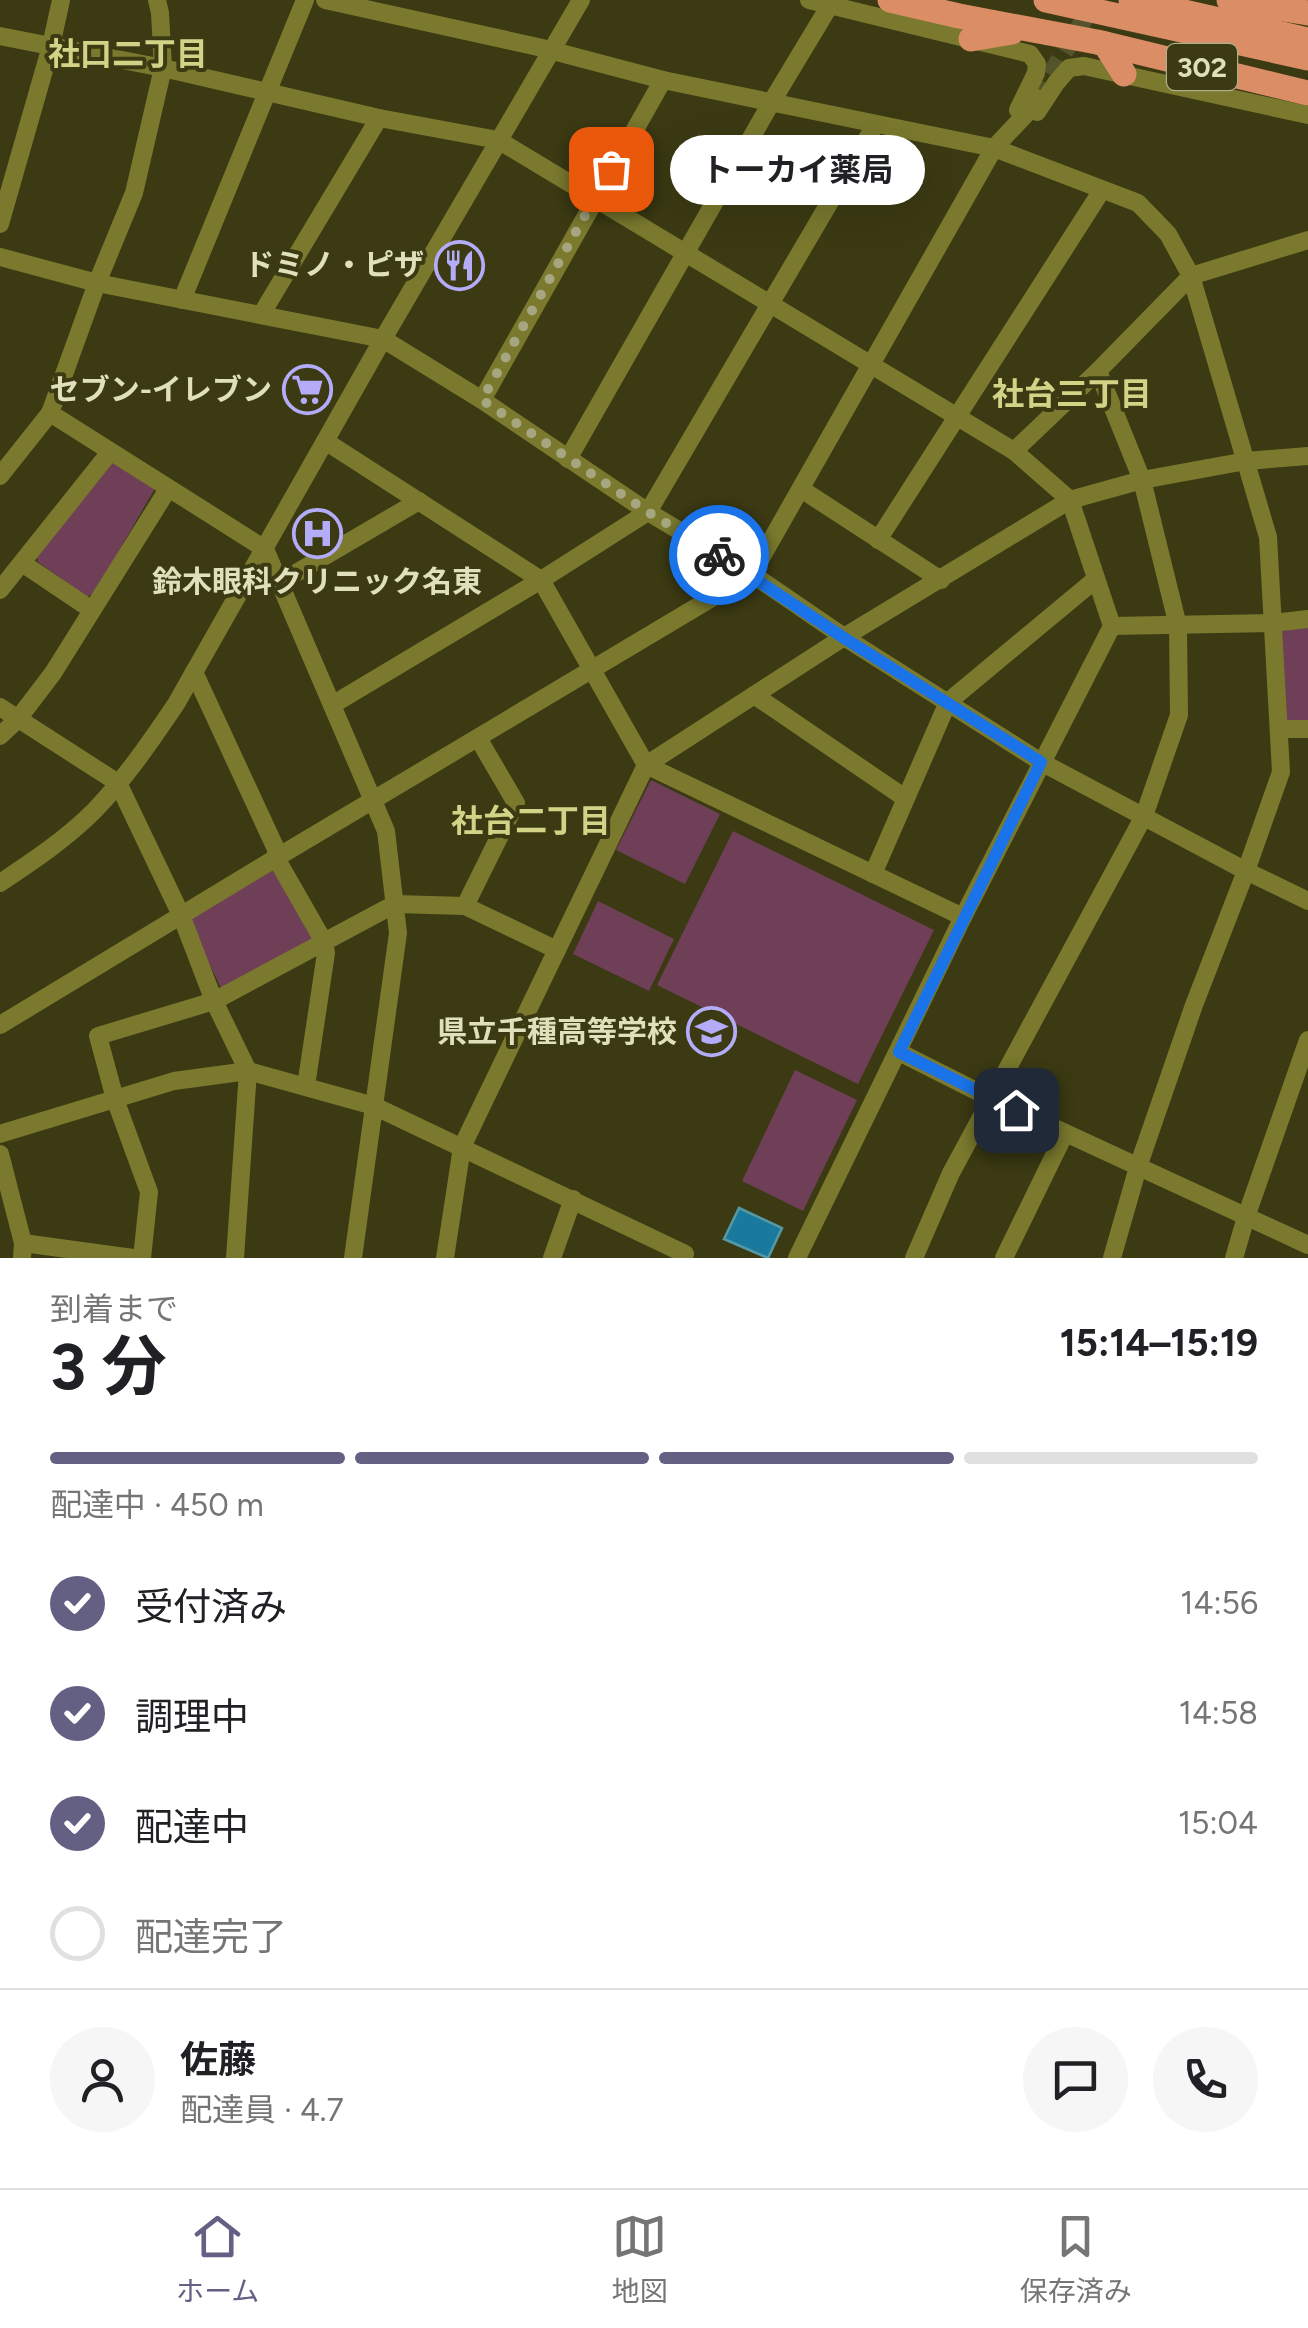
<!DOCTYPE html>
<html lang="ja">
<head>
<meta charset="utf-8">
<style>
	:root { --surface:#fff; --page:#f6f6f6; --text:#202124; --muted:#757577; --line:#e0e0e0; --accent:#636084 }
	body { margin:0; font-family:Figtree,"Noto Sans JP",sans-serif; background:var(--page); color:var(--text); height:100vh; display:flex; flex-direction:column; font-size:38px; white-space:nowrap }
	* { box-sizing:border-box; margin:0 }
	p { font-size:32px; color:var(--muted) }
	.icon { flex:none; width:55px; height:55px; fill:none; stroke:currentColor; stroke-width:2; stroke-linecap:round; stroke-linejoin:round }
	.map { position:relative; height:1258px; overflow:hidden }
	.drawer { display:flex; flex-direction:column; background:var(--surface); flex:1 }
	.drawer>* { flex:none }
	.pin { position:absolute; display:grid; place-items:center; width:85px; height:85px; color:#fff; margin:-42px; border-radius:20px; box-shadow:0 5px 15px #0006 }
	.courier { position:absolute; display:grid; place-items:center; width:100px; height:100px; margin:-50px; border:8px solid #1a73e8; border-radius:50%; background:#fff; color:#222; box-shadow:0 2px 12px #0007 }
	.bubble { position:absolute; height:70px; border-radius:35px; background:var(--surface); box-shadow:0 10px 40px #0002; font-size:32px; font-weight:700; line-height:70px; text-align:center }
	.head em { font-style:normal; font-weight:700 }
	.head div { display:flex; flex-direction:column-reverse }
	.head { display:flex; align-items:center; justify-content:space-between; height:170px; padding:0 50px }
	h1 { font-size:65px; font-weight:700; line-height:75px }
	.bar { display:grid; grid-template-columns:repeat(4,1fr); gap:15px 10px; align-content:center; height:120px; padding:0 50px }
	.bar i { height:12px; border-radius:8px; background:var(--line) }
	.bar .current { background:var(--accent) }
	.bar p { grid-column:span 4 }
	.line { display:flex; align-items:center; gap:25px; padding:0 50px; border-top:2px solid var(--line) }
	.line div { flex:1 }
	.round { display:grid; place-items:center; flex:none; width:105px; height:105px; border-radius:52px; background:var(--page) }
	ol { padding:0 50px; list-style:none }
	li { display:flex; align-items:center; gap:30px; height:110px }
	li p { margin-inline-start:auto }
	li .icon { padding:10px; border-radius:50%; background:var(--accent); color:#fff; stroke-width:4 }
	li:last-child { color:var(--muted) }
	li i { width:55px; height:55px; border:5px solid var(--line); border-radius:50% }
	.tabs { display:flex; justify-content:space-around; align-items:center; height:140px; border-top:2px solid var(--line); background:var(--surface); font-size:28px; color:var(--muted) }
	.tabs a { display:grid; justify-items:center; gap:5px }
	.tabs .current { color:var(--accent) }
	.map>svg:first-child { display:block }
	.green { fill:#6f3e57 }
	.water { fill:#1a7a9d; stroke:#5599a6; stroke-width:2.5 }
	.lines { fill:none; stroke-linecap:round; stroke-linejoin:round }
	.minor-tunnel { stroke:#54532c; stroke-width:18; stroke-dasharray:18 9; stroke-linecap:butt }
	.minor { stroke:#7a792e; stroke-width:18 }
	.highway { stroke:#db8e65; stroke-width:25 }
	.done { stroke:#a6a781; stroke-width:10; stroke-dasharray:0 18 }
	.route { stroke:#1a73e8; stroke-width:12 }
	.labels { text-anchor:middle; stroke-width:8; stroke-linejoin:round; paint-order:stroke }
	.shield { fill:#3b3a13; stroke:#aeaf89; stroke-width:2.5 }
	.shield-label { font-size:28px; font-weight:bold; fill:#e0e1bc }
	.poi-label { font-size:30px; font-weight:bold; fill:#e0e1bc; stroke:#3b3a13; text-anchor:end }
	.neighbourhood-label { font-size:32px; font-weight:bold; fill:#d3d388; stroke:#3b3a13 }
</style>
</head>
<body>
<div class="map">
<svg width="1308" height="1258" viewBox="0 0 1308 1258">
	<rect width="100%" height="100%" fill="#3b3a13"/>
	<g class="green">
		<polygon points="107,459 152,483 154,490 95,592 87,597 38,562 36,552"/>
		<polygon points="1308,624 1308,724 1284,724 1279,632"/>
		<polygon points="651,780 720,814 685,884 616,850"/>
		<polygon points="733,831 934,930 858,1084 657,985"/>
		<polygon points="278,865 313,941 222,990 187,918"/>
		<polygon points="598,901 674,939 649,991 573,954"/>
		<polygon points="795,1070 857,1100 803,1211 742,1181"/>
	</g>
	<polygon class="water" points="739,1208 782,1228 768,1258 724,1239"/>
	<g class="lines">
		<polyline class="minor-tunnel" points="1036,98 1096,0"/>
		<g class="minor">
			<polyline points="325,0 538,47 663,80 994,148 1138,203 1168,234 1191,276 1268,537 1281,772 1246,871 1194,1005 1138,1167 1112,1258"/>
			<polyline points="809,0 1030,54 1037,64 1036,73 1018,110"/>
			<polyline points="0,36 163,68 379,118 498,140 1014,451 1070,500 1112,626 963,917 797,1258"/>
			<polyline points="1037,112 1056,83 1069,68 1084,66 1308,115"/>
			<polyline points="0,224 51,46 61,0"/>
			<polyline points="0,257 97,283 383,339 482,400 648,512 752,574 844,637 1041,762 1246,871 1308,901"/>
			<polyline points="182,300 305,0"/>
			<polyline points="261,315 379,118"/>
			<polyline points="482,400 663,80"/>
			<polyline points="50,413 265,549 386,831 398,933 353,1258"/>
			<polyline points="325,441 541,580 646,765 844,637 1070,500 1142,480 1246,461 1308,456"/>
			<polyline points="1014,451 1098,371 1191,276 1308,240"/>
			<polyline points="568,459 771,103 830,5"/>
			<polyline points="0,476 50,413 97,283 134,193 163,68 160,13 157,0"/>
			<polyline points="801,489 941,580"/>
			<polyline points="878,540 1102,190"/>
			<polyline points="22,563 92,610"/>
			<polyline points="279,583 419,501"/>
			<polyline points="0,590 110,452"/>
			<polyline points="1112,626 1273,623 1308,619"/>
			<polyline points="194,672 276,849 276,858 324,942 326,953 306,1086"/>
			<polyline points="754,695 905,798"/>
			<polyline points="332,705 541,580 648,512 875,125"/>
			<polyline points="0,707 118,783 181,915 214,1001 248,1071 235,1258"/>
			<polyline points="1279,729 1308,729"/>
			<polyline points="0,736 18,719 53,673 168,489"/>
			<polyline points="873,874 948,702 1096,579"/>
			<path d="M0 883C33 861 66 839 94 811 125 779 151 741 176 704L383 339 581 0"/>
			<polyline points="465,906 516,803 478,738"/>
			<polyline points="0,1025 276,858 752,574 994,148 1025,115 1036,98"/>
			<polyline points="899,1052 992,1099 1308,1245"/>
			<polyline points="0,1134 174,1081 248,1071 374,1106 685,1254"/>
			<polyline points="0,1154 23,1243 22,1258"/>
			<polyline points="23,1243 133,1258"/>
			<polyline points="142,1258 149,1192 115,1099 98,1036 214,1001 395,904 465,906 557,950"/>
			<polyline points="445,1258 462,1147 646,765 963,917"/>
			<polyline points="552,1258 573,1199"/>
			<polyline points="914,1258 951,1173 1144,816 1179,715 1178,626 1142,480 1098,371"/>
			<polyline points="1004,1258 1065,1133"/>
			<polyline points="1234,1258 1246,1217 1308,1040"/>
		</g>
		<g class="highway">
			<polyline points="890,0 959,16 1097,42 1308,93"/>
			<polyline points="1046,0 1308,58"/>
			<polyline points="1131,0 1308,40"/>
			<polyline points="1229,0 1308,13"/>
			<polyline points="971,39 1012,32"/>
			<polyline points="1105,44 1124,74"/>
		</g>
	</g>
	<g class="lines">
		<polyline class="done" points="611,169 482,400 648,512 719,555"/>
		<polyline class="route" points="719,555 844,638 1041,762 899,1052 1016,1110"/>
	</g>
	<defs>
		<symbol id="restaurant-ring" viewBox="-11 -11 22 22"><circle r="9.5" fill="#3b3a13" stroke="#b4acf9" stroke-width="1.5"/><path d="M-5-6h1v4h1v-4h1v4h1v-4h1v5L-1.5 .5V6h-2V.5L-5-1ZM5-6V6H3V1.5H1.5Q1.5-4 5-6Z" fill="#b4acf9"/></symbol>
		<symbol id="supermarket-ring" viewBox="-11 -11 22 22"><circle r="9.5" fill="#3b3a13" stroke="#b4acf9" stroke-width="1.5"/><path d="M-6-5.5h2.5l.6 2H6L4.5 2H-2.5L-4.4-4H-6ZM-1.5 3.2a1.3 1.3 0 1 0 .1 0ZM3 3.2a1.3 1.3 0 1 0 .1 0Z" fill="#b4acf9"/></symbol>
		<symbol id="hospital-ring" viewBox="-11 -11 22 22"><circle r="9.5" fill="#3b3a13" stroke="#b4acf9" stroke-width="1.5"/><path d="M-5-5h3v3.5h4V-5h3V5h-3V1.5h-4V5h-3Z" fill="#b4acf9"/></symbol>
		<symbol id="school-ring" viewBox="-11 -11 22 22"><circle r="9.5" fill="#3b3a13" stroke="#b4acf9" stroke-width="1.5"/><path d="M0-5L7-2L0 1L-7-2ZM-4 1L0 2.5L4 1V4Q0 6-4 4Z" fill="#b4acf9"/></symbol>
	</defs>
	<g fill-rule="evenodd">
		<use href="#restaurant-ring" x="432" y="238" width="55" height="55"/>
		<use href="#supermarket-ring" x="280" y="362" width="55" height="55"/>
		<use href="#hospital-ring" x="290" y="506" width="55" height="55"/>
		<use href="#school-ring" x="684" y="1004" width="55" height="55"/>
	</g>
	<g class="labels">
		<rect class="shield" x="1167" y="44" width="70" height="46" rx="8"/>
		<g class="shield-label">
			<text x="1202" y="77">302</text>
		</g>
		<g class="poi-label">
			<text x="424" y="275">ドミノ・ピザ</text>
			<text x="272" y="400">セブン-イレブン</text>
			<text x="317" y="592" text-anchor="middle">鈴木眼科クリニック名東</text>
			<text x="677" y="1042">県立千種高等学校</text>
		</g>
		<g class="neighbourhood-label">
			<text x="128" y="65">社口二丁目</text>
			<text x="1072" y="405">社台三丁目</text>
			<text x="531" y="832">社台二丁目</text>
		</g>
	</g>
</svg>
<div class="pin" style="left:611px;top:169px;background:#ea580c"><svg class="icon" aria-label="bag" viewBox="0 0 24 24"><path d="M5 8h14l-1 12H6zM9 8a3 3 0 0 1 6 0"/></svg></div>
<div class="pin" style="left:1016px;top:1110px;background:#1f2937"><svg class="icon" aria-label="home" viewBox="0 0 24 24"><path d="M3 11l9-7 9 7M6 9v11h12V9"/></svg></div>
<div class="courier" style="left:719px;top:555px"><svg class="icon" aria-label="bike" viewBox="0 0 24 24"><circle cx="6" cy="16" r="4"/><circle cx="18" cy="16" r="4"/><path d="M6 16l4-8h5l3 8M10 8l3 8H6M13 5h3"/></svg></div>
<div class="bubble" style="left:670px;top:135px;width:255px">トーカイ薬局</div>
</div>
<section class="drawer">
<div class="head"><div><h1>3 分</h1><p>到着まで</p></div><em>15:14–15:19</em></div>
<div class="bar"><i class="current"></i><i class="current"></i><i class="current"></i><i></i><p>配達中 · 450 m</p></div>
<ol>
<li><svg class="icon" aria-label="check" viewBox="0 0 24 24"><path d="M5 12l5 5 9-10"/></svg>受付済み<p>14:56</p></li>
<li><svg class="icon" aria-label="check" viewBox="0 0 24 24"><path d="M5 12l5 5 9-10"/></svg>調理中<p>14:58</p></li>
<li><svg class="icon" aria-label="check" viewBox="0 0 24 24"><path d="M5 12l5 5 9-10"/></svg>配達中<p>15:04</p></li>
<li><i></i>配達完了</li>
</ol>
<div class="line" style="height:180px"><a class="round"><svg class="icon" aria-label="person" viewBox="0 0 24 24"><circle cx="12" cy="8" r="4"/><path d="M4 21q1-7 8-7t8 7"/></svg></a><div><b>佐藤</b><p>配達員 · 4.7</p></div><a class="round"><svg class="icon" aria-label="chat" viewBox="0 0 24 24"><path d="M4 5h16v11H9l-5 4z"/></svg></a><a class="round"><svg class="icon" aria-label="phone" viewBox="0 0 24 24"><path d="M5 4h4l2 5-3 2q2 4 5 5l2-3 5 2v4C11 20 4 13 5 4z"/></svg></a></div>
</section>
<nav class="tabs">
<a class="current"><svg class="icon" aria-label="home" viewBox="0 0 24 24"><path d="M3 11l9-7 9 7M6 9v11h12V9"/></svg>ホーム</a>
<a><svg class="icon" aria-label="map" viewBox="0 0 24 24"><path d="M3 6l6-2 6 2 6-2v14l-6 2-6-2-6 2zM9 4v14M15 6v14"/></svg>地図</a>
<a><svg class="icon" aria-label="saved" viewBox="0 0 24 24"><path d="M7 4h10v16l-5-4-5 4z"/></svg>保存済み</a>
</nav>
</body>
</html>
